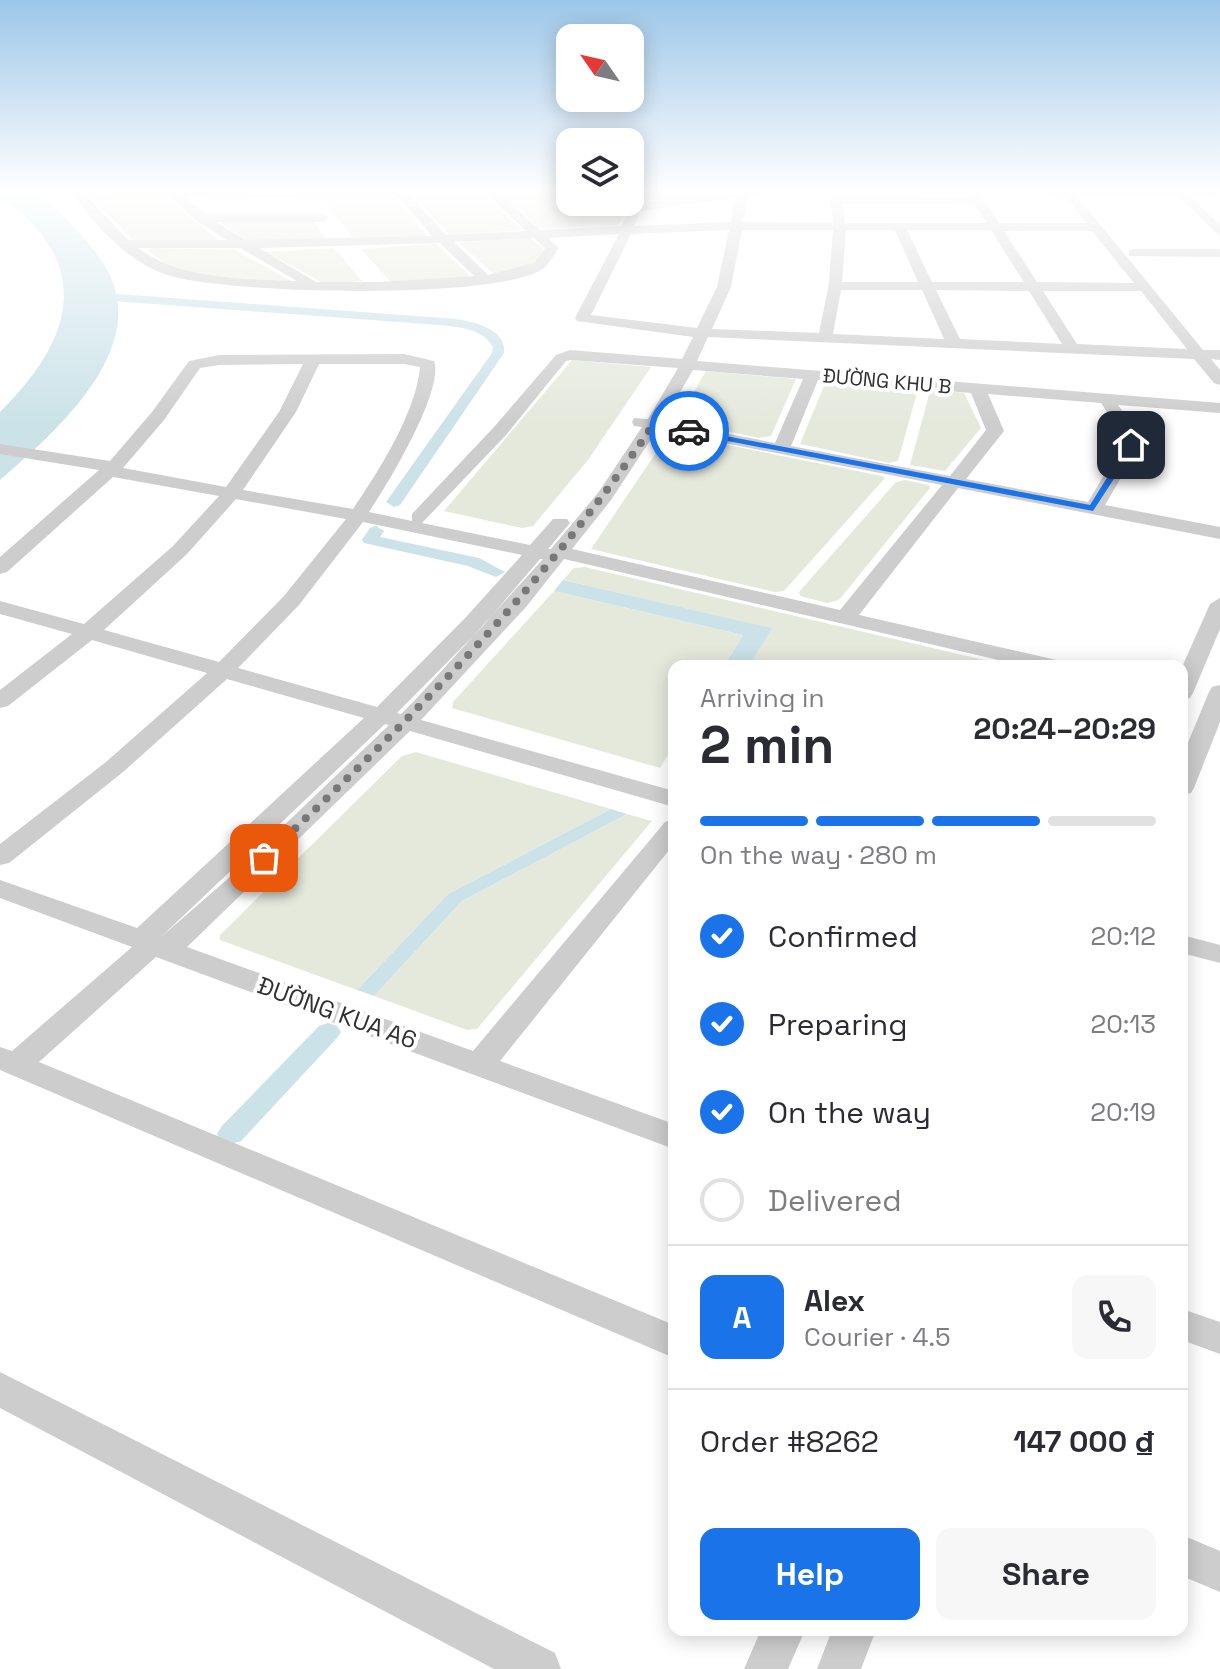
<!DOCTYPE html>
<html lang="en">
<head>
<meta charset="utf-8">
<style>
	:root { --surface:#fff; --page:#f7f7f7; --text:#2b2b33; --muted:#7c7c81; --line:#e1e1e2; --accent:#1a73e8 }
	body { margin:0; font-family:"Space Grotesk",sans-serif; background:var(--page); color:var(--text); height:100vh; display:flex; flex-direction:column; font-size:30px; white-space:nowrap }
	* { box-sizing:border-box; margin:0 }
	p { font-size:26px; color:var(--muted) }
	.icon { flex:none; width:44px; height:44px; fill:none; stroke:currentColor; stroke-width:2; stroke-linecap:round; stroke-linejoin:round }
	.map { position:relative; flex:1; overflow:hidden }
	.drawer { position:absolute; left:668px; top:660px; width:520px; height:976px; display:flex; flex-direction:column; background:var(--surface); border-radius:16px; box-shadow:0 4px 20px #0003 }
	.drawer>* { flex:none }
	.needle { width:52px; rotate:304deg }
	.controls { position:absolute; left:556px; top:24px; display:grid; gap:16px }
	.controls a { display:grid; place-items:center; width:88px; height:88px; border-radius:16px; background:var(--surface); box-shadow:0 4px 20px #0003; font-size:40px }
	.pin { position:absolute; display:grid; place-items:center; width:68px; height:68px; color:#fff; margin:-34px; border-radius:16px; box-shadow:0 4px 12px #0006 }
	.courier { position:absolute; display:grid; place-items:center; width:80px; height:80px; margin:-40px; border:6px solid #1a73e8; border-radius:50%; background:#fff; color:#222; box-shadow:0 2px 10px #0007 }
	.head em { font-style:normal; font-weight:700 }
	.head div { display:flex; flex-direction:column-reverse }
	.head { display:flex; align-items:center; justify-content:space-between; height:136px; padding:0 32px }
	h1 { font-size:52px; font-weight:700; line-height:60px }
	.bar { display:grid; grid-template-columns:repeat(4,1fr); gap:12px 8px; align-content:center; height:96px; padding:0 32px }
	.bar i { height:10px; border-radius:6px; background:var(--line) }
	.bar .on { background:var(--accent) }
	.bar p { grid-column:span 4 }
	.line { display:flex; align-items:center; gap:20px; padding:0 32px; border-top:2px solid var(--line) }
	.line div { flex:1 }
	.round { display:grid; place-items:center; flex:none; width:84px; height:84px; border-radius:16px; background:var(--page) }
	ol { padding:0 32px; list-style:none }
	li { display:flex; align-items:center; gap:24px; height:88px }
	li p { margin-inline-start:auto }
	li .icon { padding:8px; border-radius:50%; background:var(--accent); color:#fff; stroke-width:4 }
	li:last-child { color:var(--muted) }
	li i { width:44px; height:44px; border:4px solid var(--line); border-radius:50% }
	.primary-button { display:flex; gap:16px; margin-top:auto; padding:16px 32px }
	.primary-button a { flex:1; height:92px; border-radius:16px; background:var(--accent); color:#fff; font-size:32px; font-weight:700; line-height:92px; text-align:center }
	.primary-button a+a { background:var(--page); color:var(--text) }
	.map>svg:first-child { display:block }
	.green { fill:#e5e9dc }
	.water { fill:#cae2e8 }
	.lines { fill:none; stroke-linecap:round; stroke-linejoin:round }
	.canal { fill:#cae2e8; fill-rule:evenodd }
	.minor { fill:#cdcdcd; fill-rule:evenodd }
	.route { fill:#1a73e8 }
	.done { stroke:#787878; stroke-width:8; stroke-dasharray:0 14.4 }
	.labels { text-anchor:middle; stroke-width:8; stroke-linejoin:round; paint-order:stroke }
	.far-street-label { font-size:20px; fill:#303030; stroke:#fff }
	.street-label { font-size:24px; fill:#303030; stroke:#fff }
</style>
</head>
<body>
<div class="map">
<svg width="1220" height="1669" viewBox="0 0 1220 1669">
	<rect width="100%" height="100%" fill="#fff"/>
	<g class="green">
		<polygon points="457,190 479,190 522,230 450,235 412,194"/>
		<polygon points="496,190 570,190 570,202 630,202 630,191 716,190 716,195 630,206 626,209 619,225 544,229 539,228"/>
		<polygon points="94,193 163,195 220,241 133,240 88,195"/>
		<polygon points="391,195 428,237 354,240 323,198"/>
		<polygon points="223,222 313,222 327,239 247,241 221,223"/>
		<polygon points="529,237 543,248 541,258 531,265 494,274 459,243"/>
		<polygon points="436,244 470,276 391,282 361,249"/>
		<polygon points="153,248 235,250 291,281 201,276 172,268 147,250"/>
		<polygon points="334,248 362,281 325,284 266,252"/>
		<polygon points="572,360 651,367 588,460 533,526 522,528 444,511"/>
		<polygon points="706,371 796,379 771,436 759,438 677,421"/>
		<polygon points="826,381 918,389 898,461 889,463 800,444"/>
		<polygon points="933,389 964,393 981,428 945,471 910,465 930,391"/>
		<polygon points="678,435 882,476 885,478 784,591 775,592 591,549 666,438"/>
		<polygon points="905,480 929,485 930,488 839,600 827,603 800,596 799,592 896,482"/>
		<polygon points="585,567 1010,666 749,666 771,628 563,580 574,568"/>
		<polygon points="554,591 743,635 724,666 674,666 674,745 660,768 452,708 453,702"/>
		<polygon points="416,752 611,809 448,894 357,990 220,940 220,935 402,756"/>
		<polygon points="627,814 652,821 477,1029 467,1030 374,996 462,901"/>
	</g>
	<g class="water">
		<path d="M0 190H37C59 213 86 236 103 263 157 345 55 432 0 480V412C43 369 85 311 52 250 40 229 22 210 0 199Z"/>
		<polygon points="563,580 772,628 749,666 724,666 743,635 554,591"/>
		<polygon points="611,809 627,814 462,901 374,996 357,990 448,894"/>
	</g>
	<g class="lines">
		<g class="canal">
			<path d="M90 292 456 319C474 322 507 329 504 353L400 505 394 507 386 502 492 353 493 347C482 328 459 327 439 325L86 299 84 296Z"/>
			<polygon points="376,526 384,531 380,537 479,558 505,572 496,577 468,566 364,543 362,540 370,528"/>
			<polygon points="328,1023 337,1026 341,1032 337,1038 241,1141 231,1144 221,1141 217,1134 221,1127 319,1026"/>
		</g>
		<g class="minor">
			<path d="M69 190H421L408 194 446 235 526 231 482 190H495L540 230 622 226 631 205 737 190H778L748 197 743 222 833 223 829 190H841L842 196 971 197 966 190H978L999 223H1086L1067 198 1021 190H1072L1203 350H1220V360L1211 359 1220 370V385L1214 383 1194 359 708 337 697 361 1220 403V413L1118 405 1137 431 1140 445 1105 505 1220 527V539L958 488 859 615 1061 661 1064 666H1024L564 559 526 607 421 720 674 791V807L410 731 187 947 473 1051 665 822 674 819V844L500 1061 674 1124V1149L156 957 39 1062 674 1325V1358L0 1070V1047L12 1051 132 947 0 898V880L137 928 364 718 227 679 123 772 9 863 0 865V844L106 762 207 673 92 640 8 706 0 708V690L72 634 0 614V601L84 624 173 546 219 496 113 477 7 572 0 574V557L99 470 0 454V444L110 461 152 412 189 361 219 355 404 354 434 361C445 389 387 486 369 512L412 521V514L494 427 556 355 570 350 682 359 693 337 577 321 575 318 619 234 548 238 559 248C554 254 550 263 544 268 501 301 218 294 164 274 124 259 94 223 69 190ZM84 193 168 195 197 221 227 240H128ZM396 194 432 236 245 240 216 222H323L329 218 323 214H206L183 196 277 198ZM735 198 731 222 634 226 640 211ZM843 204 975 205 987 223H845ZM729 230 717 287 697 328 591 315 631 234ZM742 230H833L829 283 819 333 712 329 731 287ZM846 230H895L918 282H842ZM907 230H991L1024 282H932ZM1004 231H1092L1134 283 1037 282ZM534 238 545 248 534 263 488 275 454 242ZM440 243 474 276 380 282H316L259 248ZM138 248H240L297 281C242 278 183 281 138 248ZM841 290H922L944 339 833 334ZM936 290 1029 291 1062 344 960 339ZM1043 291H1141L1187 349 1077 344ZM571 360 678 368 648 419 634 418 632 422 634 426 642 427 598 493 551 549H548L570 523 567 519H553L530 545 422 523 506 435 566 361ZM303 364 279 412 226 487 123 468 164 420 200 368 219 365ZM319 364H404L420 367C416 413 378 472 353 509L243 490 296 412ZM693 370 803 379 775 443 663 421ZM818 380 971 393 986 430 950 476 791 446ZM988 394 1101 403 1119 431 1122 445 1088 502 966 479 1004 431ZM657 430 942 485 840 610 572 549 611 500ZM236 499 346 519 284 596 219 662 104 630 187 554ZM363 522 522 555 467 616 377 707 238 668 299 605ZM540 559H543L416 699 401 714 397 713 483 626ZM385 724 389 725 231 876 161 937Z"/>
			<polygon points="1220,190 1220,196 1189,195 1220,225 1220,236 1176,195 1082,195 1076,191"/>
			<polygon points="1134,249 1220,249 1220,257 1129,256 1129,250"/>
			<polygon points="1220,598 1220,629 1193,693 1190,698 1182,700 1182,667 1210,604"/>
			<polygon points="1220,685 1220,722 1194,788 1191,793 1182,795 1182,757 1209,692 1212,687"/>
			<polygon points="1182,935 1220,945 1220,963 1182,953"/>
			<polygon points="1182,1309 1220,1322 1220,1354 1182,1340"/>
			<polygon points="0,1372 555,1653 561,1669 494,1669 0,1408"/>
			<polygon points="1182,1535 1220,1551 1220,1592 1182,1576"/>
			<polygon points="761,1630 805,1630 788,1669 744,1669"/>
			<polygon points="832,1630 876,1630 861,1669 817,1669"/>
		</g>
	</g>
	<linearGradient id="sky" x2="0" y2="1"><stop stop-color="#9cc6e8"/><stop offset="0.45" stop-color="#fff"/><stop offset="1" stop-color="#fff" stop-opacity="0"/></linearGradient>
	<rect width="1220" height="424" fill="url(#sky)"/>
	<polygon class="route" points="689,429 1090,505 1128,444 1136,445 1093,511 686,433"/>
	<g class="lines">
		<path class="done" d="M264 858C406 724 544 587 653 425L689 431"/>
	</g>
	<g class="labels">
		<g class="far-street-label">
			<text transform="translate(887 381) rotate(5)" y="7">ĐƯỜNG KHU B</text>
		</g>
		<g class="street-label">
			<text transform="translate(337 1013) rotate(20)" y="8">ĐƯỜNG KUA A6</text>
		</g>
	</g>
</svg>
<div class="controls">
<a><svg class="needle" viewBox="-14 -14 28 28"><path d="M0-13l5 13h-10z" fill="#e53935"/><path d="M0 13l5-13h-10z" fill="#7c7c81"/></svg></a>
<a><svg class="icon" aria-label="layers" viewBox="0 0 24 24"><path d="M12 4l9 5-9 5-9-5zM3 14l9 5 9-5"/></svg></a>
</div>
<div class="pin" style="left:264px;top:858px;background:#ea580c"><svg class="icon" aria-label="bag" viewBox="0 0 24 24"><path d="M5 8h14l-1 12H6zM9 8a3 3 0 0 1 6 0"/></svg></div>
<div class="pin" style="left:1131px;top:445px;background:#1f2937"><svg class="icon" aria-label="home" viewBox="0 0 24 24"><path d="M3 11l9-7 9 7M6 9v11h12V9"/></svg></div>
<div class="courier" style="left:689px;top:431px"><svg class="icon" aria-label="car" viewBox="0 0 24 24"><path d="M5 17H2v-5l4-1 3-4h7l3 4 3 1v5h-3M9 17h6M6 11h13"/><circle cx="7" cy="17" r="2"/><circle cx="17" cy="17" r="2"/></svg></div>
<section class="drawer">
<div class="head"><div><h1>2 min</h1><p>Arriving in</p></div><em>20:24–20:29</em></div>
<div class="bar"><i class="on"></i><i class="on"></i><i class="on"></i><i></i><p>On the way · 280 m</p></div>
<ol>
<li><svg class="icon" aria-label="check" viewBox="0 0 24 24"><path d="M5 12l5 5 9-10"/></svg>Confirmed<p>20:12</p></li>
<li><svg class="icon" aria-label="check" viewBox="0 0 24 24"><path d="M5 12l5 5 9-10"/></svg>Preparing<p>20:13</p></li>
<li><svg class="icon" aria-label="check" viewBox="0 0 24 24"><path d="M5 12l5 5 9-10"/></svg>On the way<p>20:19</p></li>
<li><i></i>Delivered</li>
</ol>
<div class="line" style="height:144px"><b class="round" style="background:var(--accent);color:#fff">A</b><div><b>Alex</b><p>Courier · 4.5</p></div><a class="round"><svg class="icon" aria-label="phone" viewBox="0 0 24 24"><path d="M5 4h4l2 5-3 2q2 4 5 5l2-3 5 2v4C11 20 4 13 5 4z"/></svg></a></div>
<div class="line" style="height:104px"><div>Order #8262</div><b>147 000 ₫</b></div>
<div class="primary-button"><a>Help</a><a>Share</a></div>
</section>
</div>
</body>
</html>
